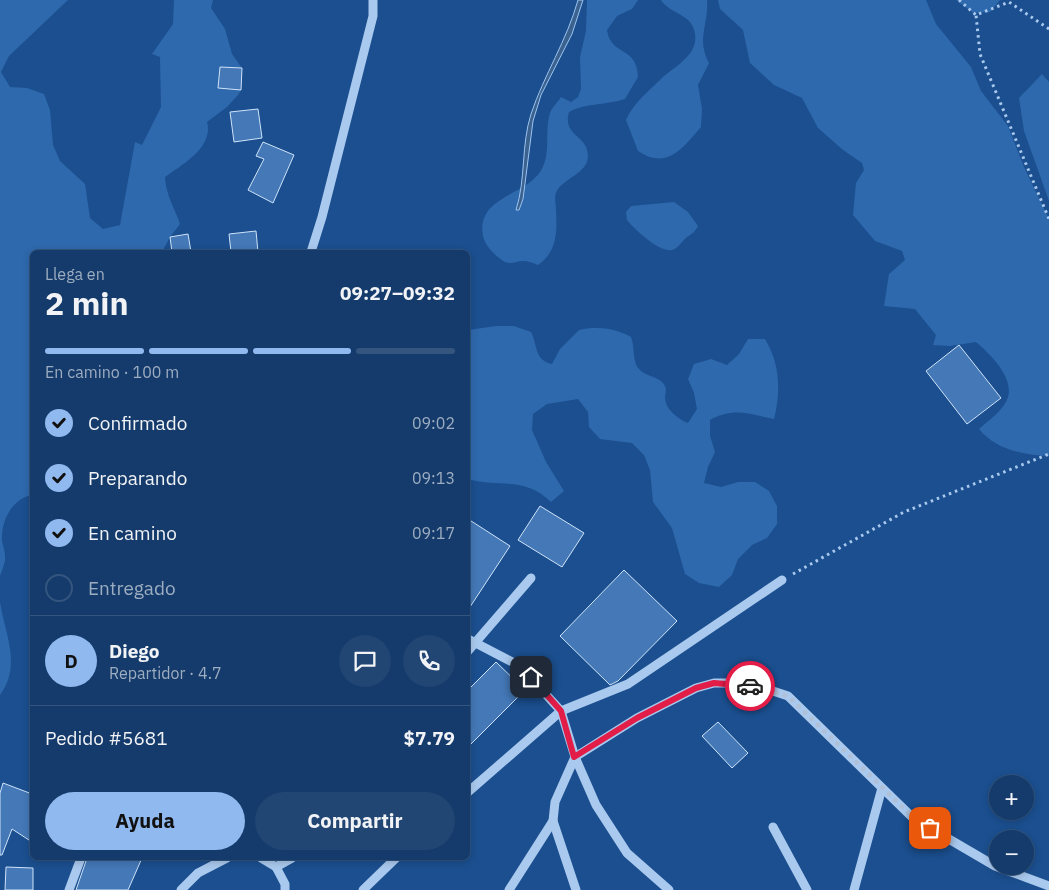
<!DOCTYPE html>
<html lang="es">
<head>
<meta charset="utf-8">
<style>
	:root { --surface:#143b6b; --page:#214673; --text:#f1f3f6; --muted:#9dadc1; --line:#33557e; --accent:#90b9f0 }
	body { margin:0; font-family:"IBM Plex Sans",sans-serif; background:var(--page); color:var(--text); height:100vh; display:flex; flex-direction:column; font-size:19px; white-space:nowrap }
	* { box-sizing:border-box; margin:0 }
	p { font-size:16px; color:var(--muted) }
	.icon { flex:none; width:28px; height:28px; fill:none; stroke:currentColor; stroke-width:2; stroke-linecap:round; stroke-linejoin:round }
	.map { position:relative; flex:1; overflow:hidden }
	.drawer { position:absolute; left:30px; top:250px; width:440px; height:610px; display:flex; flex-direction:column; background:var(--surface); border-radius:8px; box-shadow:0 2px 8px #0003,0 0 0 1px var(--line) }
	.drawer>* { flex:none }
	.fabs { position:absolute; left:989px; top:775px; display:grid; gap:10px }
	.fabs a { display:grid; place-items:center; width:45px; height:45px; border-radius:50%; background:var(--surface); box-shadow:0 2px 8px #0003,0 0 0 1px var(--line); font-size:25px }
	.pin { position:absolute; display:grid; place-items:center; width:42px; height:42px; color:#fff; margin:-21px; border-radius:10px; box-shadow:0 2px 8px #0006 }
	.courier { position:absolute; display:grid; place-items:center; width:50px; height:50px; margin:-25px; border:4px solid #e11d48; border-radius:50%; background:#fff; color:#222; box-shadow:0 1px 6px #0007 }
	.summary em { font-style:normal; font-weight:800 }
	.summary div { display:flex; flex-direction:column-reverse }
	.summary { display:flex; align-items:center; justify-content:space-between; height:85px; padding:0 15px }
	h1 { font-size:32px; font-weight:800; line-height:38px }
	.bar { display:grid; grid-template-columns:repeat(4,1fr); gap:8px 5px; align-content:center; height:60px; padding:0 15px }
	.bar i { height:6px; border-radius:4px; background:var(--line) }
	.bar .current { background:var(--accent) }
	.bar p { grid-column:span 4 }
	.line { display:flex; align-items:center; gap:12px; padding:0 15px; border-top:1px solid var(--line) }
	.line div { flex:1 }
	.round { display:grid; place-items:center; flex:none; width:52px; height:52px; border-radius:26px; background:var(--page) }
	ol { padding:0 15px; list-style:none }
	li { display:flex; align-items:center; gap:15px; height:55px }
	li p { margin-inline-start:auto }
	li .icon { padding:5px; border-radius:50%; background:var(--accent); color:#111; stroke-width:4 }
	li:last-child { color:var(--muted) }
	li i { width:28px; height:28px; border:2px solid var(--line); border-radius:50% }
	.cta { display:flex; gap:10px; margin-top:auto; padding:10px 15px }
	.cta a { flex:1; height:58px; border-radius:30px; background:var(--accent); color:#111; font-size:20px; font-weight:800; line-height:58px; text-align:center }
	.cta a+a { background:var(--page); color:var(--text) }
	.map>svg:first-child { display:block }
	.green { fill:#2e69ad }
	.water { fill:#3c6290; stroke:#9cc4f0 }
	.building { fill:#4478b7; stroke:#cfe3fa }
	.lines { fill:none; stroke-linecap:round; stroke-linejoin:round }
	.path { stroke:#a9c9ee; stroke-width:3; stroke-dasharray:2.5 4; stroke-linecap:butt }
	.minor { stroke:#a9c9ee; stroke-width:9 }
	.done { stroke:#afc1d8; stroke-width:5; stroke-dasharray:0 9 }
	.route { stroke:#e11d48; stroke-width:6 }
</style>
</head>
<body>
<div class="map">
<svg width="1049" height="890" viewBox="0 0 1049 890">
	<rect width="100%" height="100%" fill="#1b4f8f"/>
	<g class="green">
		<path d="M0 0H68L9 56 1 72 10 87 27 88 44 94 50 110 53 145 60 161 85 184 90 218 103 229 120 225 135 142 142 145 161 107 160 57 152 54 173 24 174 0H213L211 8 225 29 232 54 242 68 241 90 238 95 227 107 207 122C214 147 182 165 165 177 166 196 174 206 180 224L170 237 162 252H32V495C12 499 1 520 2 541 3 546 5 551 5 556 6 562 2 570 0 576Z"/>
		<path d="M587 0H638L632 9 617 16 607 30C611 57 637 45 638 77L625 99C607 105 585 103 569 112 562 136 588 135 588 156 588 174 562 178 556 193 554 197 556 204 556 209 557 231 558 251 538 265 533 263 528 261 523 261 517 261 512 265 505 262 496 257 485 246 483 236 476 197 524 196 540 172 552 155 544 131 550 113 552 107 558 102 561 97L571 102 578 97 581 89 580 57 586 31Z"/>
		<path d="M661 0H707C709 25 696 38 709 63L698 85 702 109 701 127C682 149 667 170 638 151L626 120C633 103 651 89 664 76 679 64 703 51 693 27 688 14 668 12 661 0Z"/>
		<path d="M718 0H926L936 24 971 67 981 91 1008 126 1024 167 1049 219V456C1024 455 996 450 979 429 989 420 1004 410 1008 397 1014 377 989 353 976 342L950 346 933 345 936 335 915 309 884 306 889 274 905 260 902 251 875 241 853 215 856 183 864 170 862 163 843 150 818 128 802 98 774 85 750 63 743 30 720 9Z"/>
		<polygon points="956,0 1000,0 990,12 973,13"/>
		<polygon points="1042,74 1049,82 1049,201 1024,131 1019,98"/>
		<path d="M674 202 688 212 698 226C694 233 693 233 687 237 682 241 679 248 672 250 660 253 634 229 627 220L626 212 631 206Z"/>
		<path d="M496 326H514L531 332C538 346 534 360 552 364L560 349 579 330C597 326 615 328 631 337 635 347 632 363 640 370 646 376 658 377 663 383 668 389 665 392 665 398 666 410 678 419 688 423L697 409 694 393 688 379 694 364 711 359 727 365 739 354 748 339H765C780 363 781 392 774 419 749 414 733 407 710 420V436L715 452 708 467 704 483 721 487 738 482H755L769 491 777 506V524L767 538 752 545 738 559 732 575 719 587 699 583 685 574 672 528 653 502 650 470 644 455 632 443 600 439 589 427 588 412 578 399 547 404 533 414 532 430 546 462 564 491 551 502C524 476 500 488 468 479V330Z"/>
		<path d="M0 602C5 634 22 666 0 695Z"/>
	</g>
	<path class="water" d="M578 0H583L572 34 541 95 533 121 523 199 519 210H516C526 179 521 145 531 114 544 75 567 40 578 0Z"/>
	<g class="building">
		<polygon points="220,67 242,68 241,90 218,88"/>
		<polygon points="258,109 262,138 234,142 230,112"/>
		<polygon points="263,142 294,155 273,203 248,190 264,159 256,156"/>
		<polygon points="256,231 258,252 231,252 229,234"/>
		<polygon points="188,234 191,252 172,252 170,237"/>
		<polygon points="959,345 1001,398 967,424 926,371"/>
		<polygon points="540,506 584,533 562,567 518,540"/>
		<polygon points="468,519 510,546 468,610"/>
		<polygon points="624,570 677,621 618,681 610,685 560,636"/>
		<polygon points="496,662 525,690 468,747 468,690"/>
		<polygon points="718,722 748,753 732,768 702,736"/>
		<polygon points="3,783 32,794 32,842 12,829 2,855 0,855 0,793"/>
		<polygon points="87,858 142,858 128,890 76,890"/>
		<polygon points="6,867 33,868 33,890 5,890"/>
	</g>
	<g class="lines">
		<g class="path">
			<polyline points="959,0 976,15"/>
			<polyline points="1049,29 1009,2 976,15 980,54 1049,219"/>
			<polyline points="793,574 904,512 1049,454"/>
		</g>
		<g class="minor">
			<polyline points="311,252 322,217 373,16 373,0"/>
			<polyline points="468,639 520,666 561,711 575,757 596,805 627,853 669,890"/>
			<polyline points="468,651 531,578"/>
			<polyline points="468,792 561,711 628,684 782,580"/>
			<polyline points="773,827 807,890"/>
			<polyline points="261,858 276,867 292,858"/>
			<polyline points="276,867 285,884 285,890"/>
			<polyline points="69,890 81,858"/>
			<polyline points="181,890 198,873 227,858"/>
			<polyline points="363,890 396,858"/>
			<polyline points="509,890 553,821"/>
			<polyline points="576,890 553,821 555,802 575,757 637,718 696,688 714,683 736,683 764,688 788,696 913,818 995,866 1049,886"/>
			<polyline points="854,890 882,788"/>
		</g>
	</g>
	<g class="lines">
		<polyline class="done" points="750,686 788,696 914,818 930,828"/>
		<polyline class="route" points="531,677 561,711 574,757 637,718 696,688 714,683 750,686"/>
	</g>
</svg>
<div class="fabs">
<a>+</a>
<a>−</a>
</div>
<div class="pin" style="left:930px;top:828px;background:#ea580c"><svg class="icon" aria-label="bag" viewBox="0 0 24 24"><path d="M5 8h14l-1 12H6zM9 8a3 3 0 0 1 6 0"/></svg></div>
<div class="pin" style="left:531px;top:677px;background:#1f2937"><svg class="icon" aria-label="home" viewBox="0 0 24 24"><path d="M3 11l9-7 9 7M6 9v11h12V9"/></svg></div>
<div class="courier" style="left:750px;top:686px"><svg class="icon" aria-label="car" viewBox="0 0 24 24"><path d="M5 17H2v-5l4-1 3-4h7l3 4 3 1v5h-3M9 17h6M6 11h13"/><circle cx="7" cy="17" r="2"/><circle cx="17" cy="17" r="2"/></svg></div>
<section class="drawer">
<div class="summary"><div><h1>2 min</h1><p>Llega en</p></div><em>09:27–09:32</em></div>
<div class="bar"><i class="current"></i><i class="current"></i><i class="current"></i><i></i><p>En camino · 100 m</p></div>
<ol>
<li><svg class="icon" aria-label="check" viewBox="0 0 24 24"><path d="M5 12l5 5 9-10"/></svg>Confirmado<p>09:02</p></li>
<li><svg class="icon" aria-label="check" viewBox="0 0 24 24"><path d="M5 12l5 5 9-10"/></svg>Preparando<p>09:13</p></li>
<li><svg class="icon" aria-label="check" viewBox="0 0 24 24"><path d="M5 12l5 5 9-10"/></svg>En camino<p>09:17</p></li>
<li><i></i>Entregado</li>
</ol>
<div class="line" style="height:90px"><b class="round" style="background:var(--accent);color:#111">D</b><div><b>Diego</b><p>Repartidor · 4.7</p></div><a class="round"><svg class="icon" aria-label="chat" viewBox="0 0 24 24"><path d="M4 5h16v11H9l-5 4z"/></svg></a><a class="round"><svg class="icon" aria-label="phone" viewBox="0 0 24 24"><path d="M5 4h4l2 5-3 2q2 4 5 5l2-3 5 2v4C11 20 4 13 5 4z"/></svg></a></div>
<div class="line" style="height:65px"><div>Pedido #5681</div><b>$7.79</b></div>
<div class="cta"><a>Ayuda</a><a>Compartir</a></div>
</section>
</div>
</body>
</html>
